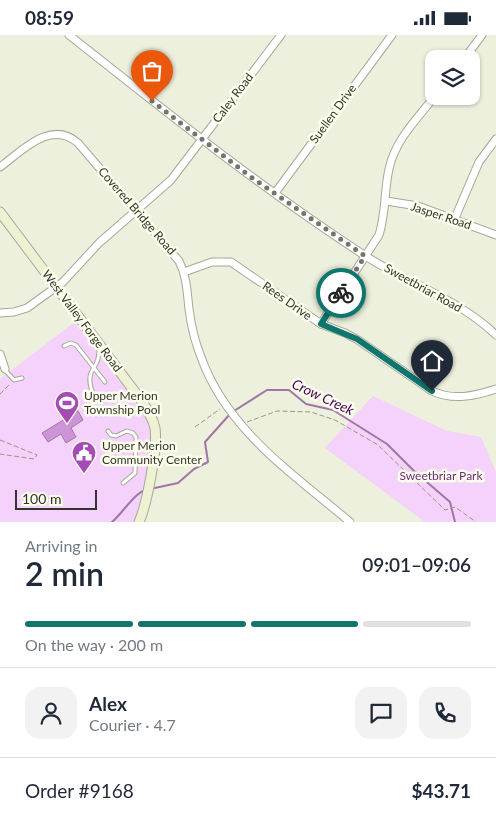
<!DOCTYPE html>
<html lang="en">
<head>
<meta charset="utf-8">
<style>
	:root { --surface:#fff; --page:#f2f2f3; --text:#1f2937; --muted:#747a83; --line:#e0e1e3; --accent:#0f766e }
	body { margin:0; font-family:Lato,sans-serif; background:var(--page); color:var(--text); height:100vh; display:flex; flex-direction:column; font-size:19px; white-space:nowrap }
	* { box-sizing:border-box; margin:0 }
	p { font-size:16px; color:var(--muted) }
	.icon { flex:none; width:28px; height:28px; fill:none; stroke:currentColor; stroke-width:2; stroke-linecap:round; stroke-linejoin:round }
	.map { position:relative; height:487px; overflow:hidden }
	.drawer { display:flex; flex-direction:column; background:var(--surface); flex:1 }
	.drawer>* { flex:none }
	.controls { position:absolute; left:425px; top:15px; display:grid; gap:10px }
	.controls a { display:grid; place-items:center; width:55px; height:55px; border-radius:10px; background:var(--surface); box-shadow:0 1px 4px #0004; font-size:25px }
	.scale { position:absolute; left:15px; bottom:12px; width:82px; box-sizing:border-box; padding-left:5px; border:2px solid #33342d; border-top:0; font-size:14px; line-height:18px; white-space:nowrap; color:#33342d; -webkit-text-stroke:4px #fafeeb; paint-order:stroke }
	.pin { position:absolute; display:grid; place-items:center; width:42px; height:42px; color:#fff; margin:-51px -21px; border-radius:50% 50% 50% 0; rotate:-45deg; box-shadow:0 0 5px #0007 }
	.pin .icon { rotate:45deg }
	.courier { position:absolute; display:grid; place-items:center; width:50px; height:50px; margin:-25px; border:4px solid #0f766e; border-radius:50%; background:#fff; color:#222; box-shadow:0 1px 6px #0007 }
	.summary em { font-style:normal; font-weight:600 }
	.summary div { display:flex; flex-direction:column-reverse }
	.summary { display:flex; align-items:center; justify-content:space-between; height:85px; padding:0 25px }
	h1 { font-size:32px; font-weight:600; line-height:38px }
	.bar { display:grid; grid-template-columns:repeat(4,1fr); gap:8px 5px; align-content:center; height:60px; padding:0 25px }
	.bar i { height:6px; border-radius:4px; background:var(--line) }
	.bar .on { background:var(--accent) }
	.bar p { grid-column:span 4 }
	.line { display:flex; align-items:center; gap:12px; padding:0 25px; border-top:1px solid var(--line) }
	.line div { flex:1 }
	.round { display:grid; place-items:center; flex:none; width:52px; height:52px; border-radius:15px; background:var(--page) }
	.status { display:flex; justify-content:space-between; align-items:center; height:35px; padding:0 25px; background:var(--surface); direction:ltr }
	.status svg { height:14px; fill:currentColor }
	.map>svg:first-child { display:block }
	.green { fill:#f4d2fb }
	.water { fill:#cd94d8; stroke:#9f77a5 }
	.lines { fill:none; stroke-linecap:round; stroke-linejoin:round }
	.stream { stroke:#9f77a5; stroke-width:2 }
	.lane-casing { stroke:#a5a997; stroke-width:5 }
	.street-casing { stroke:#a5a997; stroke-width:9 }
	.secondary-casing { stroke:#a5a997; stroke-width:11 }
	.path { stroke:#959789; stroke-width:1; stroke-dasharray:5 2.5; stroke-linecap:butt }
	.lane { stroke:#fff; stroke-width:3 }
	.street { stroke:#fff; stroke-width:7 }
	.secondary { stroke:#eef2d2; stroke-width:9 }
	.done { stroke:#74766b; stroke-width:5; stroke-dasharray:0 9 }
	.route { stroke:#0f766e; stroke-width:6 }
	.labels { text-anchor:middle; stroke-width:5; stroke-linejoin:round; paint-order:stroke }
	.street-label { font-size:12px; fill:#33342d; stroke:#fafeeb }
	.poi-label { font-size:12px; fill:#33342d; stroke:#fafeeb; text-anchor:start }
	.park-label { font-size:12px; fill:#6f2b7c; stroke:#fafeeb }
	.water-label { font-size:14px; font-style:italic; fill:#4a0058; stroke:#fafeeb }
</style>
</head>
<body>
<div class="status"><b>08:59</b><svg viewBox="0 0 49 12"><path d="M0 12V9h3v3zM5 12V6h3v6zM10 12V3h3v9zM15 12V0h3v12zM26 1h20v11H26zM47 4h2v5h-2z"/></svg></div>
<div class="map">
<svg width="496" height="487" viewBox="0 0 496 487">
	<rect width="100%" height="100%" fill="#edf0dd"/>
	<g class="green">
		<polygon points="80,283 141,365 155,396 139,487 0,487 0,344"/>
		<polygon points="373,361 447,396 481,402 496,437 496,487 425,487 325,413"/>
	</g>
	<polygon class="water" points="78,376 83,385 71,393 76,402 66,408 61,399 48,407 42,398"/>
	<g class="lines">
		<g class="stream">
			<polyline points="234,376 267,355 289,355 306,369 333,375 387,409 414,436 450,467 455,487"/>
			<polyline points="150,454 178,448 194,434 208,427 205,407 230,379"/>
			<path d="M112 487C122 479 135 457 146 455"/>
		</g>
		<defs>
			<g id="lane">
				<polyline points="64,311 71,308 76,310 105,347"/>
				<polyline points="5,335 14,345 22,343"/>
				<path d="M93 359C83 332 100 336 99 314"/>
				<polyline points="108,396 111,400 116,401 127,396 133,398 136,402 135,438 123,448"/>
			</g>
			<g id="street">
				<path d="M69 0C165 76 261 153 364 220 406 248 459 264 496 300"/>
				<polyline points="464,24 482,0"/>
				<path d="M0 132C22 116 51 84 78 108L179 226C187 242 187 257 189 274 191 290 195 307 201 322 227 395 293 439 350 487"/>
				<polyline points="275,158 392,0"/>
				<polyline points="386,166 418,171 496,200"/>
				<polyline points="455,183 479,127 496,104"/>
				<path d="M184 237 212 227H231L321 289 345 298 358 305 432 356C454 366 474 361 496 354"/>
				<polyline points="0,278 14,277 27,273 63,247 99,208 171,145 281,0"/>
				<path d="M321 289 379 200C386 178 384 156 389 134 395 105 417 84 435 61"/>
				<polyline points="0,319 5,334"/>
			</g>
			<path id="secondary" d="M0 177 141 365C147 374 153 383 155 393 158 412 147 469 139 487"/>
		</defs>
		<use href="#lane" class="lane-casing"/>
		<use href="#street" class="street-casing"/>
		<use href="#secondary" class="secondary-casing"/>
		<g class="path">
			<polyline points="0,359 10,349"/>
			<polyline points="247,387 277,376 311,377 335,385 378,410 445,475 455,472 476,487"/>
			<polyline points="195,392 220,374"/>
			<polyline points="0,405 37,420 34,424 0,419"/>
		</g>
		<use href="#lane" class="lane"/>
		<use href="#street" class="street"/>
		<use href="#secondary" class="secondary"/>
	</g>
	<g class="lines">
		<polyline class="done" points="152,66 251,142 365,221 341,258"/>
		<polyline class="route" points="341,258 321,289 357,304 432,356"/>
	</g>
	<defs>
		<symbol id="stadium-pin" viewBox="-11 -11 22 30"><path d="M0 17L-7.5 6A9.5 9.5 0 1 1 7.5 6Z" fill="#a44bb6" stroke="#fafeeb"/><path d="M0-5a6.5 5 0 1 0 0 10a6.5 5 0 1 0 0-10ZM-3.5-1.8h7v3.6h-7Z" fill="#fff"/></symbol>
		<symbol id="civic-pin" viewBox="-11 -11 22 30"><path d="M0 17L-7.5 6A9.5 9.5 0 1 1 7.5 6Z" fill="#a44bb6" stroke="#fafeeb"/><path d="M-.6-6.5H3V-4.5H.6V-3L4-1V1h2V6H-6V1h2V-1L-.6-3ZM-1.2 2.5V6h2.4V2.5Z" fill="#fff"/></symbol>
	</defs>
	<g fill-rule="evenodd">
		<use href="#stadium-pin" x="53" y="354" width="28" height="38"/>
		<use href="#civic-pin" x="70" y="404" width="28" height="38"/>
	</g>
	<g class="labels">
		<g class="street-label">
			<text transform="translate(233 63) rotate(-53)" y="4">Caley Road</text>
			<text transform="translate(333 79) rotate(-54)" y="4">Suellen Drive</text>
			<text transform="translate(137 176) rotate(49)" y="4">Covered Bridge Road</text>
			<text transform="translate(441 181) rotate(18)" y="4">Jasper Road</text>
			<text transform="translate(423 253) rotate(29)" y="4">Sweetbriar Road</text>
			<text transform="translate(287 266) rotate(35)" y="4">Rees Drive</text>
			<text transform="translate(82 286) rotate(53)" y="4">West Valley Forge Road</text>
		</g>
		<g class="poi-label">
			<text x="84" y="365">Upper Merion<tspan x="84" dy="14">Township Pool</tspan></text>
			<text x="102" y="415">Upper Merion<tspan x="102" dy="14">Community Center</tspan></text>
		</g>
		<g class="park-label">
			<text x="441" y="445">Sweetbriar Park</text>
		</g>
		<g class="water-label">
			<text transform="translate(323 362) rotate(25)" y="5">Crow Creek</text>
		</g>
	</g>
</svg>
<div class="controls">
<a><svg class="icon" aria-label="layers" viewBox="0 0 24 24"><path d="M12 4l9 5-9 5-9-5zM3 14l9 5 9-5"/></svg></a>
</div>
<div class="scale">100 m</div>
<div class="pin" style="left:152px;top:66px;background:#ea580c"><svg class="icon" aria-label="bag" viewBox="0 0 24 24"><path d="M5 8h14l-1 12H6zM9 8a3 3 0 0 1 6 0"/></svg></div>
<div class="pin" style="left:432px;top:356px;background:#1f2937"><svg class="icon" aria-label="home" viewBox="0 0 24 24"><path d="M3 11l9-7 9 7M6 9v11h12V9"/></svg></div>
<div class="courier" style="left:341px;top:258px"><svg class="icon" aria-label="bike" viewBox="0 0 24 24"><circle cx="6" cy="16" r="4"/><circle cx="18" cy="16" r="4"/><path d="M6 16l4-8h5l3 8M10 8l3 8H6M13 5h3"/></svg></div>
</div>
<section class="drawer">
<div class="summary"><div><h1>2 min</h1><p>Arriving in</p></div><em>09:01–09:06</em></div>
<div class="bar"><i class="on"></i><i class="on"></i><i class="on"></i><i></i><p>On the way · 200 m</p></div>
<div class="line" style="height:90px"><a class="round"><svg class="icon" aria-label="person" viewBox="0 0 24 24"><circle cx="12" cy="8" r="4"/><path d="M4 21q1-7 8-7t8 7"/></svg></a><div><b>Alex</b><p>Courier · 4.7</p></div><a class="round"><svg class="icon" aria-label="chat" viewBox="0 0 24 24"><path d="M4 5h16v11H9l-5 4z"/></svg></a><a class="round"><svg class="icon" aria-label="phone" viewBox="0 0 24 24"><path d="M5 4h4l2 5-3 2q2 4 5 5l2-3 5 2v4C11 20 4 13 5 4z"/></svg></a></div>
<div class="line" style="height:65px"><div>Order #9168</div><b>$43.71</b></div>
</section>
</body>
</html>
